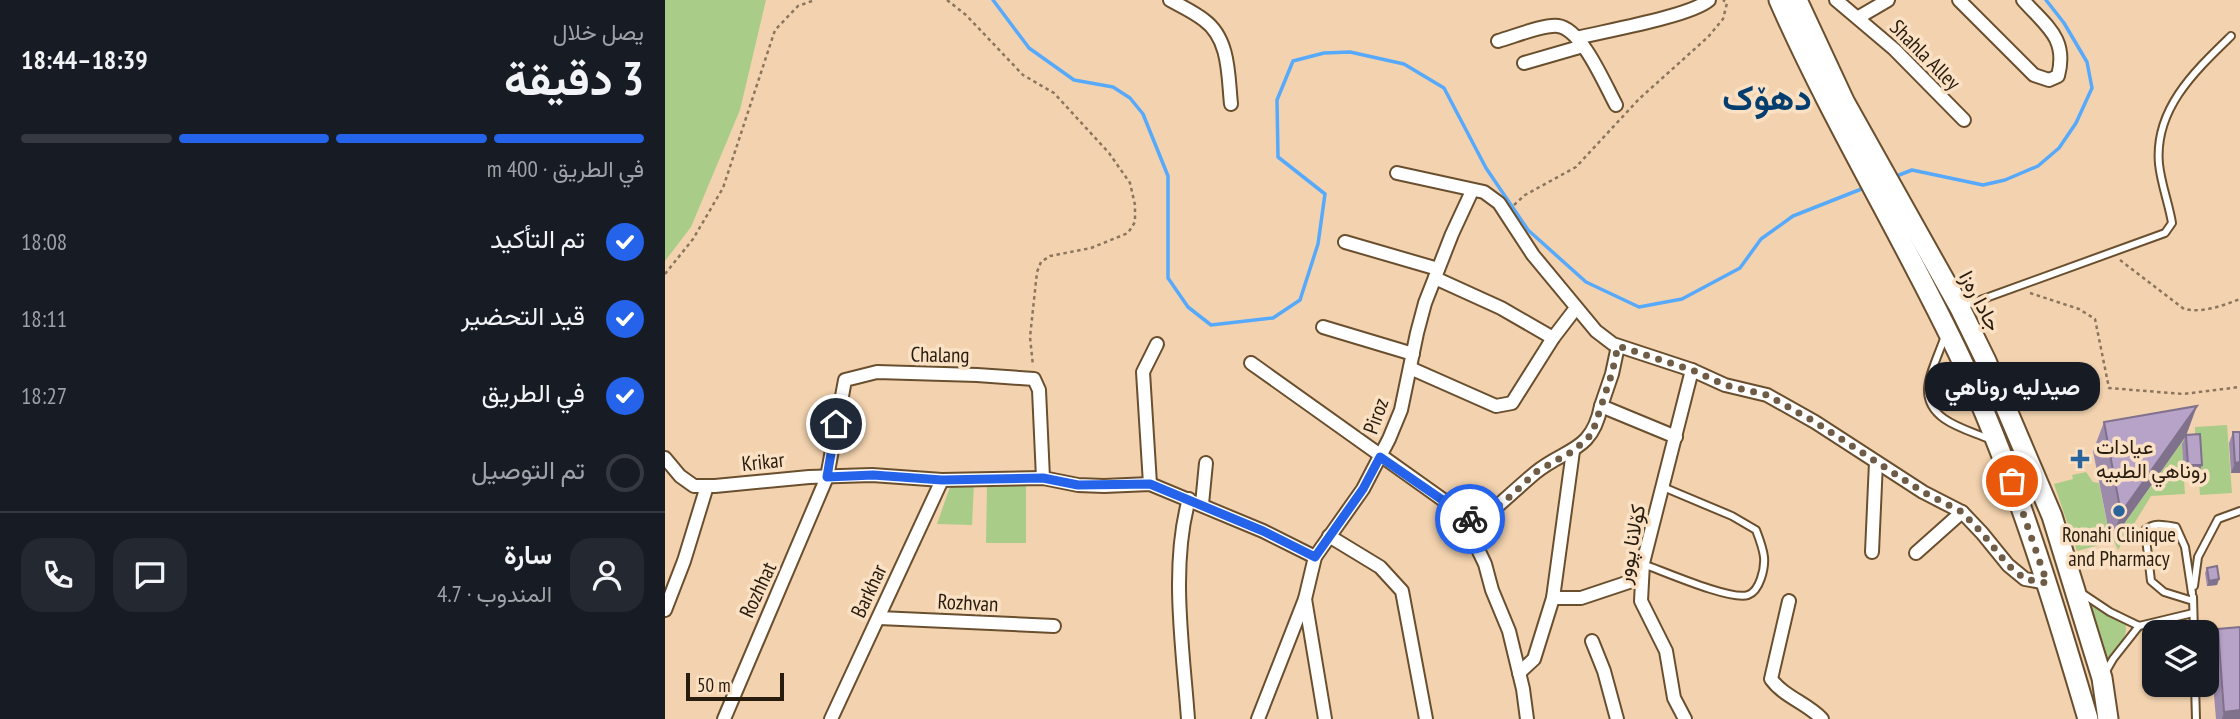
<!DOCTYPE html>
<html lang="ar">
<head>
<meta charset="utf-8">
<style>
	:root { --surface:#171b24; --page:#242831; --text:#f1f3f6; --muted:#9ea1a6; --line:#363941; --accent:#2563eb }
	body { margin:0; font-family:"PT Sans Narrow",Vazirmatn,sans-serif; background:var(--page); color:var(--text); direction:rtl; height:100vh; display:flex; flex-direction:column; font-size:26px; white-space:nowrap }
	* { box-sizing:border-box; margin:0 }
	p { font-size:23px; color:var(--muted) }
	.icon { flex:none; width:38px; height:38px; fill:none; stroke:currentColor; stroke-width:2; stroke-linecap:round; stroke-linejoin:round }
	.map { position:relative; flex:1; overflow:hidden; direction:ltr }
	.panel { display:flex; flex-direction:column; background:var(--surface); width:665px }
	.panel>* { flex:none }
	.controls { position:absolute; left:1477px; top:620px; display:grid; gap:14px }
	.controls a { display:grid; place-items:center; width:77px; height:77px; border-radius:14px; background:var(--surface); box-shadow:0 2px 5px #0004; font-size:35px }
	.scale { position:absolute; left:21px; bottom:18px; width:98px; box-sizing:border-box; padding-left:7px; border:4px solid #281c0f; border-top:0; font-size:19px; line-height:24px; white-space:nowrap; color:#281c0f; -webkit-text-stroke:5px #fbe1c4; paint-order:stroke }
	.pin { position:absolute; display:grid; place-items:center; width:60px; height:60px; color:#fff; margin:-30px; border:4px solid #fff; border-radius:50%; box-shadow:0 2px 7px #0007 }
	.courier { position:absolute; display:grid; place-items:center; width:70px; height:70px; margin:-35px; border:5px solid #2563eb; border-radius:50%; background:#fff; color:#222; box-shadow:0 2px 9px #0007 }
	.bubble { position:absolute; height:49px; border-radius:21px; background:var(--surface); box-shadow:0 2px 5px #0004; font-size:23px; font-weight:700; line-height:49px; text-align:center; direction:rtl }
	.summary em { font-style:normal; font-weight:700 }
	.summary div { display:flex; flex-direction:column-reverse }
	.summary { display:flex; align-items:center; justify-content:space-between; height:119px; padding:0 21px }
	h1 { font-size:46px; font-weight:700; line-height:52px }
	.bar { display:grid; grid-template-columns:repeat(4,1fr); gap:10px 7px; align-content:center; height:84px; padding:0 21px }
	.bar i { height:9px; border-radius:5px; background:var(--line) }
	.bar .on { background:var(--accent) }
	.bar p { grid-column:span 4 }
	.line { display:flex; align-items:center; gap:18px; padding:0 21px; border-top:2px solid var(--line) }
	.line div { flex:1 }
	.round { display:grid; place-items:center; flex:none; width:74px; height:74px; border-radius:21px; background:var(--page) }
	ol { padding:0 21px; list-style:none }
	li { display:flex; align-items:center; gap:21px; height:77px }
	li p { margin-inline-start:auto }
	li .icon { padding:7px; border-radius:50%; background:var(--accent); color:#fff; stroke-width:4 }
	li:last-child { color:var(--muted) }
	li i { width:38px; height:38px; border:4px solid var(--line); border-radius:50% }
	main { display:flex; flex:1; min-height:0 }
	.map>svg:first-child { display:block }
	.green { fill:#aacc89 }
	.lines { fill:none; stroke-linecap:round; stroke-linejoin:round }
	.stream { stroke:#56a9fb; stroke-width:3.5 }
	.lane-casing { stroke:#6a4f2f; stroke-width:10 }
	.street-casing { stroke:#6a4f2f; stroke-width:16 }
	.primary-casing { stroke:#6a4f2f; stroke-width:23 }
	.path { stroke:#8b755d; stroke-width:2.5; stroke-dasharray:3.5 3.5; stroke-linecap:butt }
	.lane { stroke:#fff; stroke-width:6 }
	.street { stroke:#fff; stroke-width:12 }
	.primary { stroke:#fff; stroke-width:19 }
	.wall { fill:#9d8bac }
	.shaded-wall { fill:#80718c }
	.building { fill:#b7a2c8; stroke:#80718c; stroke-width:2 }
	.done { stroke:#6f5c47; stroke-width:7; stroke-dasharray:0 12.6 }
	.route { stroke:#2563eb; stroke-width:9 }
	.poi-dot { fill:#2a649c; stroke:#fbe1c4; stroke-width:2.5 }
	.labels { text-anchor:middle; stroke-width:7; stroke-linejoin:round; paint-order:stroke }
	.street-label { font-size:21px; fill:#281c0f; stroke:#fbe1c4 }
	.poi-label { font-size:21px; fill:#281c0f; stroke:#fbe1c4; text-anchor:start }
	.town-label { font-size:35px; font-weight:bold; fill:#033e6f; stroke:#fbe1c4 }
</style>
</head>
<body>
<main>
<div class="map">
<svg width="1575" height="719" viewBox="0 0 1575 719">
	<rect width="100%" height="100%" fill="#f3d3af"/>
	<g class="green">
		<polygon points="0,0 101,0 75,110 26,227 0,261"/>
		<polygon points="1562,425 1567,493 1535,495 1531,445 1517,446 1520,494 1486,496 1453,550 1448,539 1521,436 1530,435 1530,427"/>
		<polygon points="1421,472 1428,482 1434,483 1446,542 1412,551 1389,484 1408,479 1407,475"/>
		<polygon points="286,484 309,484 307,525 272,524"/>
		<polygon points="322,485 361,486 361,543 321,543"/>
		<path d="M1425 604 1460 623C1465 638 1449 652 1441 666Z"/>
	</g>
	<g class="lines">
		<g class="stream">
			<polyline points="328,0 364,48 409,80 448,87 465,98 478,114 503,176 503,278 523,307 546,325 608,318 635,300 653,244 660,194 613,157 612,100 628,61 659,53 685,52 739,64 779,88 821,168 863,230 921,282 974,307 1017,299 1075,268 1096,239 1128,216 1199,188"/>
			<polyline points="1229,177 1247,170 1318,185 1340,180 1373,166 1394,148 1411,123 1427,88 1422,62 1399,23 1381,0"/>
		</g>
		<defs>
			<g id="lane">
				<path d="M1296 307 1500 233 1507 223C1504 204 1496 184 1494 164 1489 109 1530 71 1566 36"/>
				<path d="M1280 336C1275 351 1263 375 1263 390 1263 421 1301 429 1324 439"/>
				<path d="M978 564C998 571 1066 601 1083 595 1095 591 1100 568 1099 557 1098 548 1094 538 1091 530L1067 516 998 487"/>
				<polyline points="1529,586 1533,557 1553,519 1575,511"/>
				<polyline points="1415,592 1445,612 1474,626 1528,613"/>
				<path d="M1527 593 1520 547 1511 527C1499 525 1490 522 1480 530L1486 581 1499 592 1528 601"/>
				<polyline points="1528,597 1529,632"/>
				<polyline points="1440,673 1448,659 1474,626"/>
				<polyline points="1530,684 1531,719"/>
			</g>
			<g id="street">
				<path d="M505 0C516 6 529 12 539 20 565 39 563 76 566 104"/>
				<polyline points="1171,0 1229,49 1299,120"/>
				<path d="M1294 0 1369 75 1384 80 1393 76C1403 38 1381 26 1358 0"/>
				<polyline points="1194,17 1223,0"/>
				<path d="M912 38C940 31 1026 16 1044 0"/>
				<path d="M833 41C848 37 879 24 893 26 917 29 940 85 951 105"/>
				<polyline points="859,63 918,46"/>
				<polyline points="732,173 819,192 834,203 868,255 931,331 948,344 1027,370 1060,385 1102,395 1150,422 1258,492 1297,512 1317,533 1343,565 1360,579 1382,583"/>
				<polyline points="680,242 773,269"/>
				<polyline points="770,278 836,308 888,338"/>
				<polyline points="658,327 748,354"/>
				<polyline points="586,363 812,524"/>
				<polyline points="745,368 831,406 847,403 888,338 911,308"/>
				<polyline points="936,406 947,374 953,346"/>
				<polyline points="0,458 15,476 29,486 50,486 144,477 207,475 277,480 378,478 413,485 439,486 485,484 598,531 650,557"/>
				<polyline points="485,484 478,372 492,344"/>
				<polyline points="537,504 541,463"/>
				<polyline points="664,536 715,567 737,591 761,719"/>
				<polyline points="1207,552 1211,462"/>
				<polyline points="1251,553 1297,512"/>
				<polyline points="888,598 916,598 976,578"/>
				<polyline points="640,599 660,719"/>
				<path d="M1124 601 1106 679C1119 697 1142 703 1157 719"/>
				<polyline points="0,610 19,561 42,486"/>
				<polyline points="214,618 389,626"/>
				<polyline points="927,641 939,671 952,719"/>
				<polyline points="854,673 869,659 888,598 908,451"/>
				<polyline points="59,719 162,477 180,380 212,372 312,375 369,379 374,390 378,478"/>
				<polyline points="166,719 277,480"/>
				<path d="M523 719C518 649 505 567 524 499"/>
				<polyline points="593,719 640,599 650,557 698,489 724,439 736,410 752,333 760,303 787,234 807,191"/>
				<path d="M862 719 858 689 844 631 827 590 820 564 809 541 812 524C832 507 850 490 870 473 900 448 927 453 936 406L1011 437"/>
				<polyline points="1020,719 1009,698 1001,651 976,601 978,563 1027,370"/>
			</g>
			<g id="primary">
				<path d="M1114 0C1168 123 1239 238 1296 359 1350 475 1387 597 1423 719"/>
				<polyline points="1132,0 1180,103 1295,308 1321,361 1387,516 1437,678 1443,719"/>
			</g>
		</defs>
		<use href="#lane" class="lane-casing"/>
		<use href="#street" class="street-casing"/>
		<use href="#primary" class="primary-casing"/>
		<g class="path">
			<polyline points="282,0 301,15 358,75 389,93 444,153 465,183 470,205 470,222 463,233 426,248 385,256 376,262 372,272 365,337 368,366"/>
			<polyline points="849,205 860,195 911,167 974,99 1043,37 1058,19 1062,3 1058,0"/>
			<path d="M1455 260 1519 309C1538 313 1557 306 1575 299"/>
			<polyline points="0,274 28,239 58,188 110,30 133,6 150,0"/>
			<polyline points="1365,293 1414,309 1430,319 1444,388 1518,394 1575,387"/>
			<polyline points="1538,626 1544,631 1554,632"/>
		</g>
		<use href="#lane" class="lane"/>
		<use href="#street" class="street"/>
		<use href="#primary" class="primary"/>
	</g>
	<g class="wall">
		<polygon points="1439,422 1521,435 1533,475 1519,476 1517,445 1520,437 1446,542 1428,451"/>
		<polygon points="1568,432 1575,432 1575,473 1566,473 1564,443"/>
		<polygon points="1542,568 1554,579 1552,585 1542,586 1540,573"/>
		<polygon points="1553,629 1575,719 1551,719 1545,649"/>
	</g>
	<g class="shaded-wall">
		<polygon points="1532,406 1521,436 1446,542 1456,513"/>
		<polygon points="1575,462 1575,473 1566,473 1570,463"/>
		<polygon points="1523,465 1537,465 1533,475 1519,476"/>
		<polygon points="1554,579 1552,585 1542,586 1544,581"/>
		<polygon points="1575,710 1575,719 1557,719 1559,712"/>
	</g>
	<g class="building">
		<polygon points="1532,406 1456,513 1439,422"/>
		<polygon points="1568,432 1575,432 1575,462 1570,463"/>
		<polygon points="1535,434 1537,465 1523,465 1521,435"/>
		<polygon points="1552,566 1554,579 1544,581 1542,568"/>
		<polygon points="1575,627 1575,710 1559,712 1553,629"/>
	</g>
	<g class="lines">
		<polyline class="done" points="805,519 812,524 849,493 871,472 908,451 927,434 947,373 953,346 1027,370 1060,385 1102,395 1150,422 1258,492 1297,512 1317,533 1343,565 1360,579 1382,583 1347,481"/>
		<polyline class="route" points="171,424 162,477 208,475 277,480 378,478 413,485 485,484 598,531 650,557 698,489 715,457 805,519"/>
	</g>
	<g class="poi-dot">
		<path d="M1411.5 448.5h7v7h7v7h-7v7h-7v-7h-7v-7h7z"/>
		<circle cx="1454" cy="511" r="7"/>
	</g>
	<g class="labels">
		<g class="street-label">
			<text transform="translate(1260 55) rotate(45)" y="7">Shahla Alley</text>
			<text transform="translate(1315 301) rotate(62)" y="7">جادا ره‌زا</text>
			<text transform="translate(275 355) rotate(1)" y="7">Chalang</text>
			<text transform="translate(711 416) rotate(-70)" y="7">Piroz</text>
			<text transform="translate(98 462) rotate(-6)" y="7">Krikar</text>
			<text transform="translate(966 544) rotate(-79)" y="7">کۆلانا پوور</text>
			<text transform="translate(93 590) rotate(-65)" y="7">Rozhhat</text>
			<text transform="translate(204 591) rotate(-65)" y="7">Barkhar</text>
			<text transform="translate(303 603) rotate(3)" y="7">Rozhvan</text>
		</g>
		<g class="poi-label">
			<text x="1431" y="454">عيادات<tspan x="1431" dy="24">روناهي الطبيه</tspan></text>
			<text x="1454" y="542" text-anchor="middle">Ronahi Clinique<tspan x="1454" dy="24">and Pharmacy</tspan></text>
		</g>
		<g class="town-label">
			<text x="1102" y="110">دھۆک</text>
		</g>
	</g>
</svg>
<div class="controls">
<a><svg class="icon" aria-label="layers" viewBox="0 0 24 24"><path d="M12 4l9 5-9 5-9-5zM3 14l9 5 9-5"/></svg></a>
</div>
<div class="scale">50 m</div>
<div class="pin" style="left:1347px;top:481px;background:#ea580c"><svg class="icon" aria-label="bag" viewBox="0 0 24 24"><path d="M5 8h14l-1 12H6zM9 8a3 3 0 0 1 6 0"/></svg></div>
<div class="pin" style="left:171px;top:424px;background:#1f2937"><svg class="icon" aria-label="home" viewBox="0 0 24 24"><path d="M3 11l9-7 9 7M6 9v11h12V9"/></svg></div>
<div class="courier" style="left:805px;top:519px"><svg class="icon" aria-label="bike" viewBox="0 0 24 24"><circle cx="6" cy="16" r="4"/><circle cx="18" cy="16" r="4"/><path d="M6 16l4-8h5l3 8M10 8l3 8H6M13 5h3"/></svg></div>
<div class="bubble" style="left:1260px;top:362px;width:175px">صيدليه روناهي</div>
</div>
<section class="panel">
<div class="summary"><div><h1>3 دقيقة</h1><p>يصل خلال</p></div><em>18:39–18:44</em></div>
<div class="bar"><i class="on"></i><i class="on"></i><i class="on"></i><i></i><p>في الطريق · 400 m</p></div>
<ol>
<li><svg class="icon" aria-label="check" viewBox="0 0 24 24"><path d="M5 12l5 5 9-10"/></svg>تم التأكيد<p>18:08</p></li>
<li><svg class="icon" aria-label="check" viewBox="0 0 24 24"><path d="M5 12l5 5 9-10"/></svg>قيد التحضير<p>18:11</p></li>
<li><svg class="icon" aria-label="check" viewBox="0 0 24 24"><path d="M5 12l5 5 9-10"/></svg>في الطريق<p>18:27</p></li>
<li><i></i>تم التوصيل</li>
</ol>
<div class="line" style="height:126px"><a class="round"><svg class="icon" aria-label="person" viewBox="0 0 24 24"><circle cx="12" cy="8" r="4"/><path d="M4 21q1-7 8-7t8 7"/></svg></a><div><b>سارة</b><p>المندوب · 4.7</p></div><a class="round"><svg class="icon" aria-label="chat" viewBox="0 0 24 24"><path d="M4 5h16v11H9l-5 4z"/></svg></a><a class="round"><svg class="icon" aria-label="phone" viewBox="0 0 24 24"><path d="M5 4h4l2 5-3 2q2 4 5 5l2-3 5 2v4C11 20 4 13 5 4z"/></svg></a></div>
</section>
</main>
</body>
</html>
